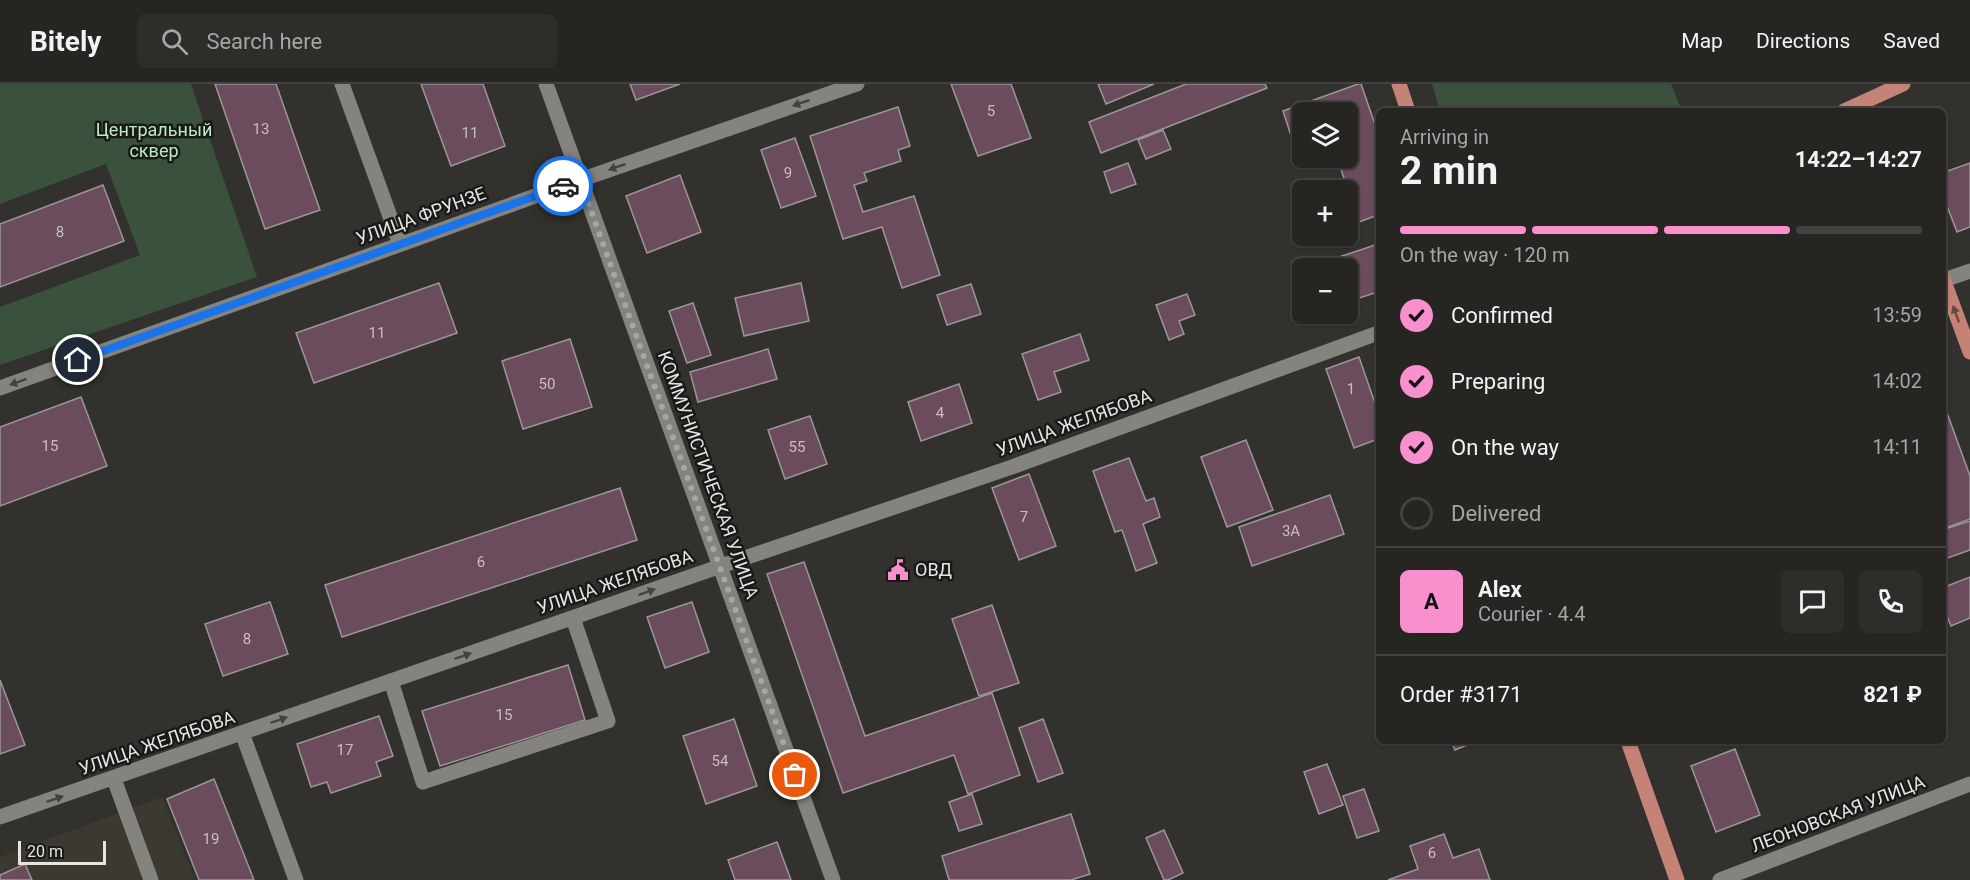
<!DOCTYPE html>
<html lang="en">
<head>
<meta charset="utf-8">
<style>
	:root { --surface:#262522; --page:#2e2d2a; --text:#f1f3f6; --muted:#a4a5a5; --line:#424240; --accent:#f790cd }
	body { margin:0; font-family:Roboto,sans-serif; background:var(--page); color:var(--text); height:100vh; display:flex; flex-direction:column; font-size:22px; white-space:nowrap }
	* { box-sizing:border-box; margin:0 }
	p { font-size:20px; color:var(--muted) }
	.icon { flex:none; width:33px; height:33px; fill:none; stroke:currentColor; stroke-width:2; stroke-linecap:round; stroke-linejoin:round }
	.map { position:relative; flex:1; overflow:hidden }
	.panel { position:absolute; left:1376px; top:24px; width:570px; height:636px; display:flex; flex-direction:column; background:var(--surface); border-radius:9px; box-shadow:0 2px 4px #0004,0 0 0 2px var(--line) }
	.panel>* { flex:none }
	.tools { position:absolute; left:1292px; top:18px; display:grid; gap:12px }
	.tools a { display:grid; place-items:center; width:66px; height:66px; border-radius:9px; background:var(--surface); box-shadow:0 2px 4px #0004,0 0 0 2px var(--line); font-size:30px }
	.scale { position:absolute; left:18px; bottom:15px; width:88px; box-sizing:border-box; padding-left:6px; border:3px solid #e6e5e3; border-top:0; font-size:16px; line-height:21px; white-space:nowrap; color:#e6e5e3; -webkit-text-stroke:4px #1a1917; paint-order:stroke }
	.pin { position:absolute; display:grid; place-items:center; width:51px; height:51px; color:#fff; margin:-26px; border:3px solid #fff; border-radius:50%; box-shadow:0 2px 6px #0007 }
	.courier { position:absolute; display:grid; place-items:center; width:60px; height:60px; margin:-30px; border:4px solid #1a73e8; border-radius:50%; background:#fff; color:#222; box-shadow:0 2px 8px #0007 }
	.summary em { font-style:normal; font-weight:700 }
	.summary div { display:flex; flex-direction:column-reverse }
	.summary { display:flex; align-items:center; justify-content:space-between; height:102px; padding:0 24px }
	h1 { font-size:39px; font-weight:700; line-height:45px }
	.bar { display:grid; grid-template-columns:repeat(4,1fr); gap:9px 6px; align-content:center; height:72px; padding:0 24px }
	.bar i { height:8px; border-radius:4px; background:var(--line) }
	.bar .current { background:var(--accent) }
	.bar p { grid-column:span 4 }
	.line { display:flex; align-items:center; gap:15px; padding:0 24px; border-top:2px solid var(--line) }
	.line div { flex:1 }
	.round { display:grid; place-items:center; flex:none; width:63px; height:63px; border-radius:9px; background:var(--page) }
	ol { padding:0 24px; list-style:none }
	li { display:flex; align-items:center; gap:18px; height:66px }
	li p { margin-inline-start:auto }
	li .icon { padding:6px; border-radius:50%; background:var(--accent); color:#111; stroke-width:4 }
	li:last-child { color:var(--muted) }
	li i { width:33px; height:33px; border:3px solid var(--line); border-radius:50% }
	header { display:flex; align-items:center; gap:36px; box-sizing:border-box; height:84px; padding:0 30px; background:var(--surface); border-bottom:2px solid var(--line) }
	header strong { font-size:28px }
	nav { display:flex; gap:33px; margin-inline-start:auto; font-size:21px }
	.search { width:420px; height:54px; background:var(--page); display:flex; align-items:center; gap:15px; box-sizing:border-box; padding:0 21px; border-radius:9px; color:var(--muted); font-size:22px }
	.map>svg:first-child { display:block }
	.built { fill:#3c3a30 }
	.green { fill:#39513d }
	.building { fill:#6a4c5c; stroke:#9b9699; stroke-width:1.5 }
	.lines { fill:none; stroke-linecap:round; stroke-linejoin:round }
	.minor { stroke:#84837e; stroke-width:15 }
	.major { stroke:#c58378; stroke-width:15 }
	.oneway { fill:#444340 }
	.oneway2 { fill:#674943 }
	.done { stroke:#a7a6a3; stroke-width:6; stroke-dasharray:0 10.8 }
	.route { stroke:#1a73e8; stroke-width:8 }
	.labels { text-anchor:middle; stroke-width:5; stroke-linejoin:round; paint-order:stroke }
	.number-label { font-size:15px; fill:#c7bfc1 }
	.park-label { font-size:18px; fill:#b8ebc1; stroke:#1a1917 }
	.street-label { font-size:18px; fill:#e6e5e3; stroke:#1a1917 }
	.poi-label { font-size:18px; fill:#e6e5e3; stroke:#1a1917; text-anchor:start }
</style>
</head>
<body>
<header>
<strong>Bitely</strong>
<div class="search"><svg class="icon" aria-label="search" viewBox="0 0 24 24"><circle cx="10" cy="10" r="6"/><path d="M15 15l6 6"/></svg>Search here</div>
<nav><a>Map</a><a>Directions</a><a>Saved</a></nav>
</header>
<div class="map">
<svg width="1970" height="796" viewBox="0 0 1970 796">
	<rect width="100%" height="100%" fill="#32312d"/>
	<polygon class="built" points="162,713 195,796 0,796 0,773"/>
	<g class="green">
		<polygon points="0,0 191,0 257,193 0,281 0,223 140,171 106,80 0,120"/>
		<polygon points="1432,0 1671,0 1682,27 1440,27"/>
	</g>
	<g class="building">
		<polygon points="215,0 276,0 320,126 265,145"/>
		<polygon points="421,0 483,0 505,62 451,82"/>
		<polygon points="630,0 680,0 636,16"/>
		<polygon points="951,0 1011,0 1031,54 978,72"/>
		<polygon points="1098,0 1154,0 1106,20"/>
		<polygon points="1186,0 1265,0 1267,4 1101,69 1089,38"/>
		<polygon points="1358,0 1361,0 1378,49 1378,131 1359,138 1337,74 1347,74 1347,28 1302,28 1302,51 1292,55 1283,27"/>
		<polygon points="898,23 910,62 898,66 901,77 864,89 867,97 854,101 863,128 914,112 940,191 902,204 882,143 843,155 810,52"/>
		<polygon points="1163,46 1171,65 1146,75 1138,56"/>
		<polygon points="795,54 816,112 781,124 761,66"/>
		<polygon points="1128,79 1136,100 1111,109 1104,88"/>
		<polygon points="1970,79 1970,143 1957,148 1942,109 1942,89"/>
		<polygon points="680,91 701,148 647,169 626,112"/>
		<polygon points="103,101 124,157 0,203 0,140"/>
		<polygon points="1378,160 1378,208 1347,218 1347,184 1333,184 1330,176"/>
		<polygon points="439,199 457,249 314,299 296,249"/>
		<polygon points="801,199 809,237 744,252 735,214"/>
		<polygon points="971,200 981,230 947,241 937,211"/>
		<polygon points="1187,210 1195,231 1179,237 1184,250 1169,256 1156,221"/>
		<polygon points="693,219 711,271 687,279 669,227"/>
		<polygon points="1080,250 1089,276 1054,288 1061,308 1038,316 1022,270"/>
		<polygon points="570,255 592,323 523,345 502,277"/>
		<polygon points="768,265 777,295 698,318 690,288"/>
		<polygon points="1359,273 1377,325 1378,324 1378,355 1354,364 1326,285"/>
		<polygon points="959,300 972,339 921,357 908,318"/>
		<polygon points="81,313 107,382 0,422 0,343"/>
		<polygon points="1942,315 1970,392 1970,435 1943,445"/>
		<polygon points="810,332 827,380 785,395 768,346"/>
		<polygon points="1246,356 1273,426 1227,443 1201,373"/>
		<polygon points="1129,374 1146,417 1154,414 1160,433 1143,440 1157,479 1136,487 1122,446 1115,448 1093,387"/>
		<polygon points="1029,390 1056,462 1019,476 992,404"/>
		<polygon points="620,404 637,456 342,553 325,501"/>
		<polygon points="1330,411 1344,450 1252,482 1239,443"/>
		<polygon points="1970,437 1970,466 1942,476 1942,446"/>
		<polygon points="804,478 865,652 992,609 1020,691 968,710 954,671 843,709 767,490"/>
		<polygon points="1970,493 1970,534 1951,542 1942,520 1942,504"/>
		<polygon points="270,518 288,570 223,592 205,540"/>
		<polygon points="692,518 709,568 665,584 647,533"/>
		<polygon points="992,521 1019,599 979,612 952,535"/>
		<polygon points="568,581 585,636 440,682 422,627"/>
		<polygon points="0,596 25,661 0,670"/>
		<polygon points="379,632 393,672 376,678 381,692 331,709 327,698 311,703 297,660"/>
		<polygon points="734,635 757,702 706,720 683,652"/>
		<polygon points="1043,635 1063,689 1038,698 1019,644"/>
		<polygon points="1451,657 1477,657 1455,666"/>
		<polygon points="1735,665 1760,731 1716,748 1691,682"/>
		<polygon points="1327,680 1343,721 1319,730 1304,688"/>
		<polygon points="214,695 254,796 199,796 167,715"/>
		<polygon points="1364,705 1379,747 1357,754 1343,712"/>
		<polygon points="972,710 982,740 959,747 949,718"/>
		<polygon points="1071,730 1090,790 1071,796 949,796 942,772"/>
		<polygon points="1164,746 1183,789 1168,796 1164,796 1146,754"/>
		<polygon points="1444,750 1453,774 1479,765 1490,796 1388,796 1418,785 1410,762"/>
		<polygon points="777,758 791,796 735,796 728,776"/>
		<polygon points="25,780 32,796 0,796 0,791"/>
	</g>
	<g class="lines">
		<g class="minor">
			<polyline points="342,0 400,160"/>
			<polyline points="546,0 833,796"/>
			<polyline points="1944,196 1970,187"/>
			<polyline points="0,304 580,96 857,0"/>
			<polyline points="391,597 423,698 608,637 573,534"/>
			<polyline points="242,649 296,796"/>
			<polyline points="114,695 151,796"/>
			<polyline points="0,733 721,482 1012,383 1378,249"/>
			<polyline points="1720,796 1970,700"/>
		</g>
		<g class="major">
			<polyline points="1399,0 1408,27"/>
			<polyline points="1844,27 1903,0"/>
			<polyline points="1942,192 1970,268"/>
			<polyline points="1628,657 1677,796"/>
		</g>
	</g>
	<defs><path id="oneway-solid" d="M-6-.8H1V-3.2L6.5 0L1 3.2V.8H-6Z" transform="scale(1.5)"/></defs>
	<g class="oneway">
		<use href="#oneway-solid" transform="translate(801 19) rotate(161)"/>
		<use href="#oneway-solid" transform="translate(617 83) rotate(161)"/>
		<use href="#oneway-solid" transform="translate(18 298) rotate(160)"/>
		<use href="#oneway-solid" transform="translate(647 508) rotate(-20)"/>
		<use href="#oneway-solid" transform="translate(463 572) rotate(-19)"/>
		<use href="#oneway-solid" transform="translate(279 636) rotate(-19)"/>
		<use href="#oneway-solid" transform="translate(55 715) rotate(-19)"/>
	</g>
	<use class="oneway2" href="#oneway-solid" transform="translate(1956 230) rotate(-110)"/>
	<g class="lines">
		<polyline class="done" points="563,102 580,96 795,691"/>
		<polyline class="route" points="78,276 563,102"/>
	</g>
	<defs>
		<symbol id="civic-bare" viewBox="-9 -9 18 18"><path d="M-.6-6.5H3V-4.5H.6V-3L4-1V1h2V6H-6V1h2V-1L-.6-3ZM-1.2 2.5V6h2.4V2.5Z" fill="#f790cd" stroke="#1a1917" stroke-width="2.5" paint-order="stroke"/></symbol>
	</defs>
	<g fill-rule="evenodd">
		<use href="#civic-bare" x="883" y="471" width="30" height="30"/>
	</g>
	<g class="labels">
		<g class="number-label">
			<text x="991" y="32">5</text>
			<text x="261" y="50">13</text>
			<text x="470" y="54">11</text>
			<text x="788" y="94">9</text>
			<text x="60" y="153">8</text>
			<text x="377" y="254">11</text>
			<text x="547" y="305">50</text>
			<text x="1351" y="310">1</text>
			<text x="940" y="334">4</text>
			<text x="50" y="367">15</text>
			<text x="797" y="368">55</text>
			<text x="1024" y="438">7</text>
			<text x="1291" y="452">3А</text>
			<text x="481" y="483">6</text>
			<text x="247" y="560">8</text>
			<text x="504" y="636">15</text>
			<text x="345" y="671">17</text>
			<text x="720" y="682">54</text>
			<text x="211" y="760">19</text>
			<text x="1432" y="774">6</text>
		</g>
		<g class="park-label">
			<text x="154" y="52">Центральный<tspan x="154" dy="21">сквер</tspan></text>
		</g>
		<g class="street-label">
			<text transform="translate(421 132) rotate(-20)" y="6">УЛИЦА ФРУНЗЕ</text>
			<text transform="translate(1074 339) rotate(-20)" y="6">УЛИЦА ЖЕЛЯБОВА</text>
			<text transform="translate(708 391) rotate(70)" y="6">КОММУНИСТИЧЕСКАЯ УЛИЦА</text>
			<text transform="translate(615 498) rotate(-19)" y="6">УЛИЦА ЖЕЛЯБОВА</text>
			<text transform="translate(157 659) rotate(-19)" y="6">УЛИЦА ЖЕЛЯБОВА</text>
			<text transform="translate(1838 730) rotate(-21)" y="6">ЛЕОНОВСКАЯ УЛИЦА</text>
		</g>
		<g class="poi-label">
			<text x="915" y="492">ОВД</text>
		</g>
	</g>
</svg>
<div class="tools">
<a><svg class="icon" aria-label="layers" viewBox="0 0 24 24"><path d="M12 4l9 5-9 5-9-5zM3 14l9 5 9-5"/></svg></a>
<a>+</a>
<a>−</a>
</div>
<div class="scale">20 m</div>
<div class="pin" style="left:795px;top:691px;background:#ea580c"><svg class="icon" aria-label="bag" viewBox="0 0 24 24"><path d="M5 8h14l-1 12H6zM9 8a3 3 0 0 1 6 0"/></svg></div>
<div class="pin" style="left:78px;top:276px;background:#1f2937"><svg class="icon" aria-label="home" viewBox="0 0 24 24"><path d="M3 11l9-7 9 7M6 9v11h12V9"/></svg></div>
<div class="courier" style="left:563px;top:102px"><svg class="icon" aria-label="car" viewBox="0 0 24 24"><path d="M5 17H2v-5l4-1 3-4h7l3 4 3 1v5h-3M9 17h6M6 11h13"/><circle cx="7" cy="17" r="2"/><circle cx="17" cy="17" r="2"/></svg></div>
<section class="panel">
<div class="summary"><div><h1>2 min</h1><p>Arriving in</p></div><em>14:22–14:27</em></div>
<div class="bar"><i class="current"></i><i class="current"></i><i class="current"></i><i></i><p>On the way · 120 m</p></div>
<ol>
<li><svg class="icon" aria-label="check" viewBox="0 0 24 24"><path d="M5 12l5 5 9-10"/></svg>Confirmed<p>13:59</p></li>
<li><svg class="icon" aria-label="check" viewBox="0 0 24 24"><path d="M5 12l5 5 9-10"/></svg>Preparing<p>14:02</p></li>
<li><svg class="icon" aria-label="check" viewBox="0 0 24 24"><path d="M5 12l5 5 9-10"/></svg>On the way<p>14:11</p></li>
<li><i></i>Delivered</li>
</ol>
<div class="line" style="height:108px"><b class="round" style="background:var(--accent);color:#111">A</b><div><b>Alex</b><p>Courier · 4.4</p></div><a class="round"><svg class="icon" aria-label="chat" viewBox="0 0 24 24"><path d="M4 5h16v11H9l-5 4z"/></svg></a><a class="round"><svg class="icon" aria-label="phone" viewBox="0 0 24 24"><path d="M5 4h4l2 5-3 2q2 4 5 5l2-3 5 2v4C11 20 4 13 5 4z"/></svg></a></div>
<div class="line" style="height:78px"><div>Order #3171</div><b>821 ₽</b></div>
</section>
</div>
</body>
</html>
